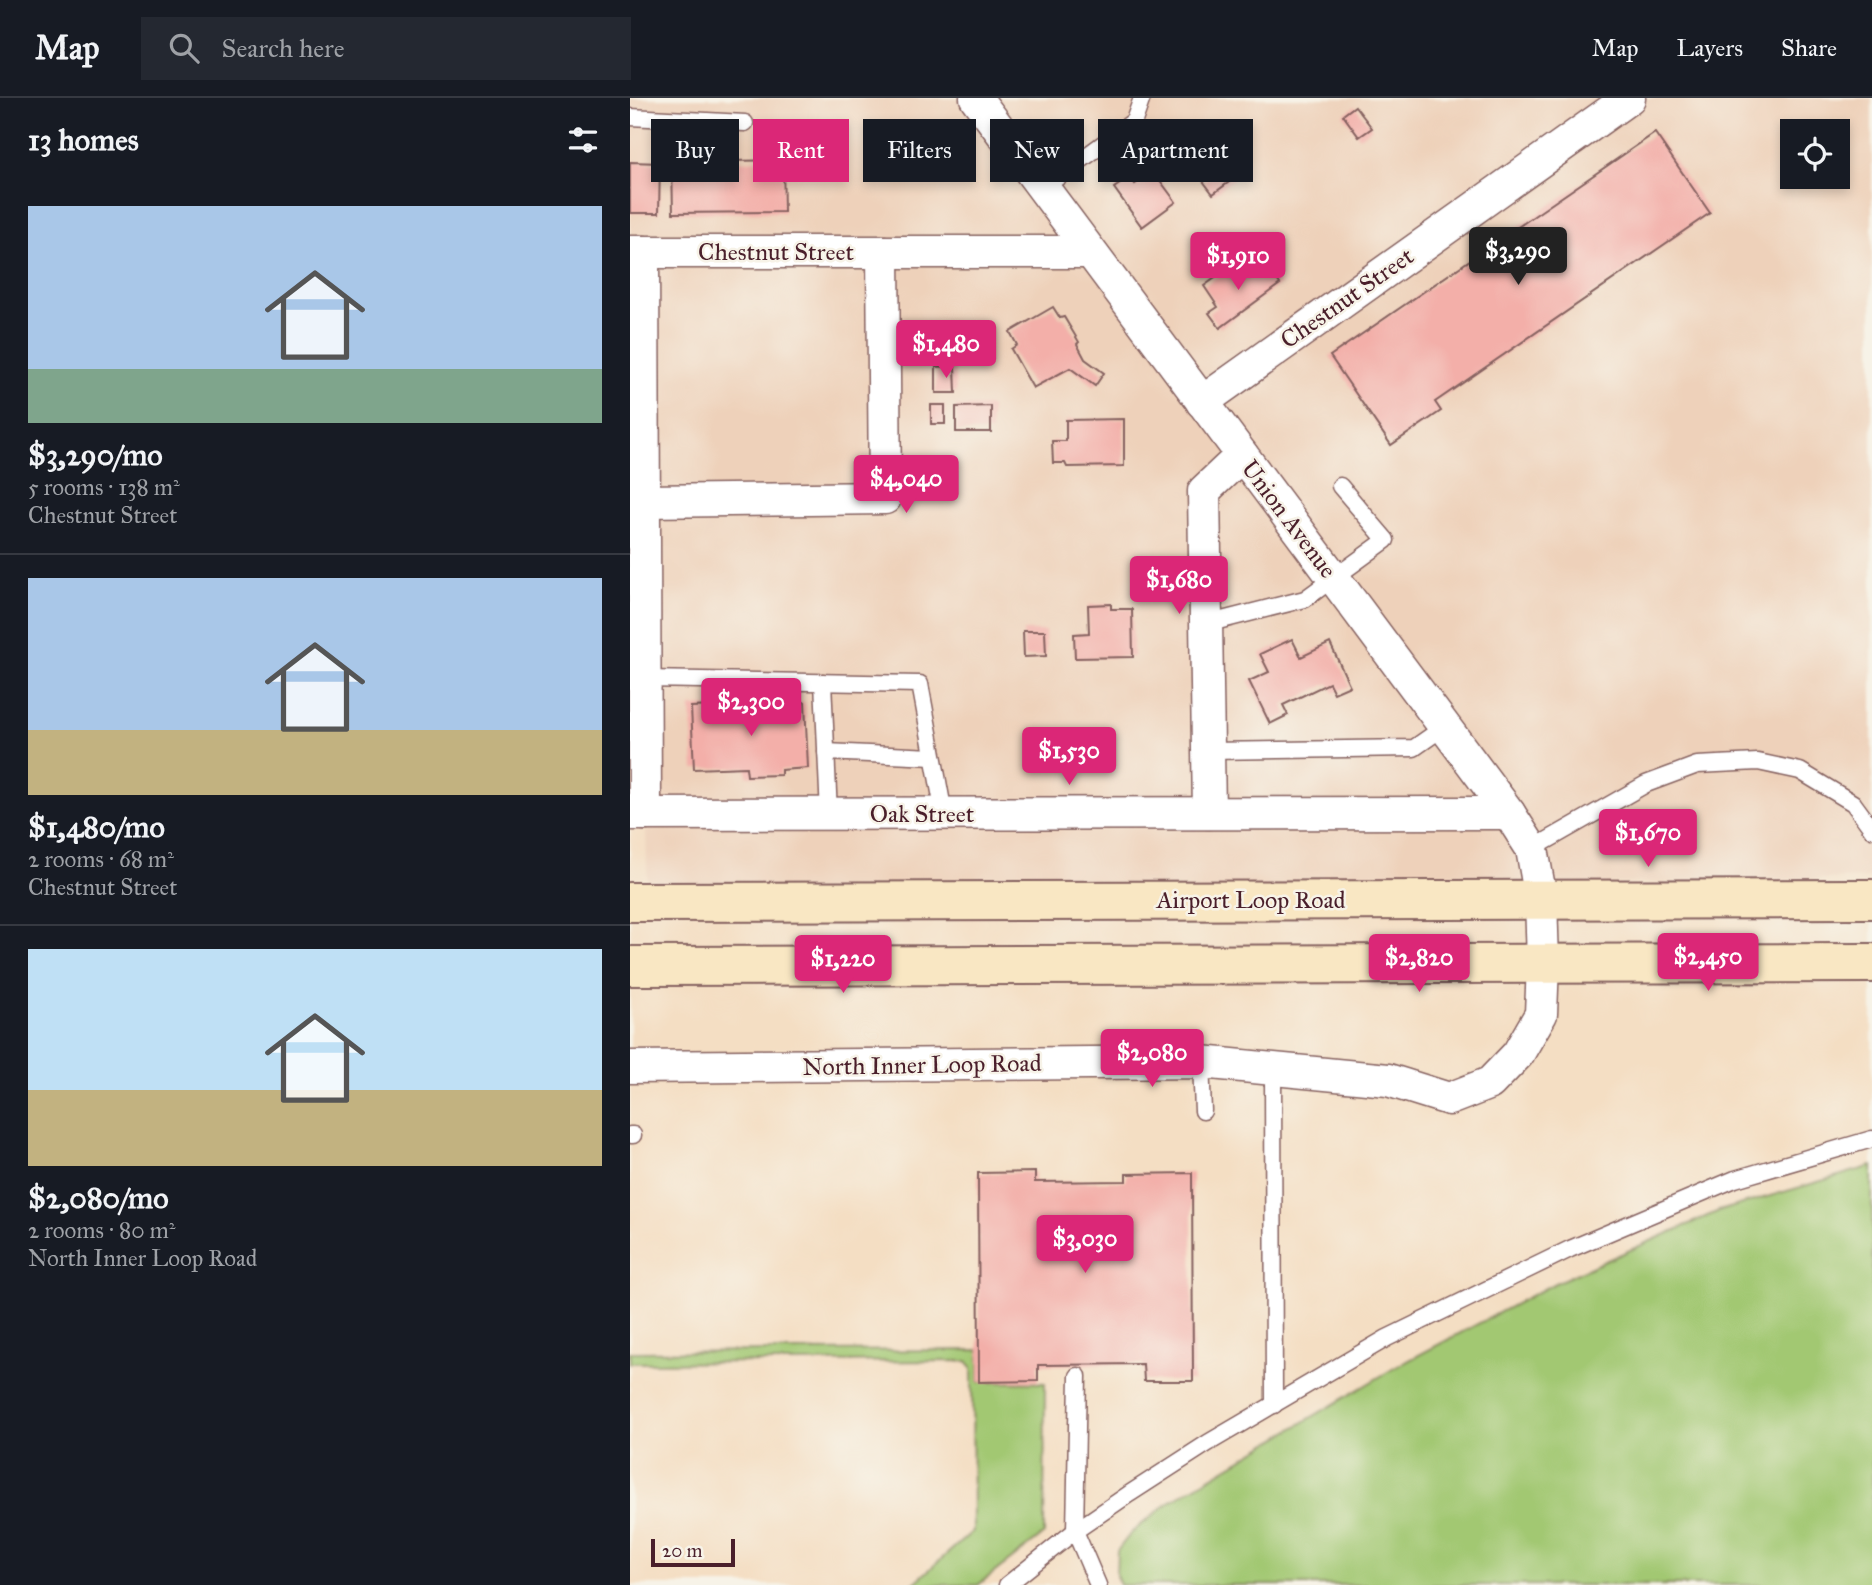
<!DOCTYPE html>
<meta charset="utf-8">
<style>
:root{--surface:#171b24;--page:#242831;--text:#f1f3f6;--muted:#9ea1a6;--line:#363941;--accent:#db2777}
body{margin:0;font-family:"IM FELL Great Primer",serif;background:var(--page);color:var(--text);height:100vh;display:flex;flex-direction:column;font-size:26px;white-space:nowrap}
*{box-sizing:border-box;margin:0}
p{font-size:23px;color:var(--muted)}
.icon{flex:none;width:38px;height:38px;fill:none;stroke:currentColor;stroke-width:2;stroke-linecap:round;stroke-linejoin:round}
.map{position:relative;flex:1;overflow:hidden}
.details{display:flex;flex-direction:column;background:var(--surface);width:630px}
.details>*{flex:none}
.top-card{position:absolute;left:21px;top:21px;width:665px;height:63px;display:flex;gap:14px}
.tools{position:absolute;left:1150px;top:21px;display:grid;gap:14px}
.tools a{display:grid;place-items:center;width:70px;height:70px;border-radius:0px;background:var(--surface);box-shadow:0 4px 10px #0003;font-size:35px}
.scale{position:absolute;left:21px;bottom:18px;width:84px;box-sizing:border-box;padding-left:7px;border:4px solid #4a1f2b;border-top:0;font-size:19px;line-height:24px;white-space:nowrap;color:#4a1f2b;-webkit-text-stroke:5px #f7f3e8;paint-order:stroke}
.price{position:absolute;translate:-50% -60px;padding:0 16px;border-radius:7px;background:var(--accent);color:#fff;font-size:23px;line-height:46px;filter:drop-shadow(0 2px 4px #0008)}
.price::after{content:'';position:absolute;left:50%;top:42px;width:21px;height:16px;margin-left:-10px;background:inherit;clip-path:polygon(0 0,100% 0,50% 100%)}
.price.current{background:#222;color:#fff}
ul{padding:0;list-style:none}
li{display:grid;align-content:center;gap:14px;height:371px;padding:0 28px}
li+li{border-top:2px solid var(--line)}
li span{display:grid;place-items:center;height:217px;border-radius:0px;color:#555}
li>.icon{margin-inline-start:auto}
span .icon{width:126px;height:126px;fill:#fffc;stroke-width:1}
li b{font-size:30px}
h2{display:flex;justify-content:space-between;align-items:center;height:84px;padding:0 28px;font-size:30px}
.chip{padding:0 24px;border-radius:0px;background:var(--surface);box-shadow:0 4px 10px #0003;font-size:24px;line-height:63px}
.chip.current{background:var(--accent);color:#fff}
header{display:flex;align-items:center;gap:42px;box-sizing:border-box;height:98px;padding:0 35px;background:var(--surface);border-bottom:2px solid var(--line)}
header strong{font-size:33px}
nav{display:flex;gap:38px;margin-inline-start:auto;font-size:24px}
.search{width:490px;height:63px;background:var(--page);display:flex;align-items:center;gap:18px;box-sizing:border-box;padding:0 24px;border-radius:0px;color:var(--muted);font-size:26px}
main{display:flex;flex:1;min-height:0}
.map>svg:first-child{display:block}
.built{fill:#eed1ba;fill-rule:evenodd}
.green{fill:#a2c872;stroke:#76744e;stroke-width:2}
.building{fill:#f3afa9}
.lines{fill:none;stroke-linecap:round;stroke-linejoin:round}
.lane-casing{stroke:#866260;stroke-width:19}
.street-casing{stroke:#866260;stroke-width:35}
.secondary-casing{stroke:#866260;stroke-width:42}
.lane{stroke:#fff;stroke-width:16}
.street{stroke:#fff;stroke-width:32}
.secondary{stroke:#f9e7c3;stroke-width:38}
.labels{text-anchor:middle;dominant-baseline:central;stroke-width:5;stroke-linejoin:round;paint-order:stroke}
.street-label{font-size:24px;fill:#4a1f2b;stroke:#f7f3e8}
</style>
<header>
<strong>Map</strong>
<div class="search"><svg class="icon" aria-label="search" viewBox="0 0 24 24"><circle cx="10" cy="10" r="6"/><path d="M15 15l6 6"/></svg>Search here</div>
<nav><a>Map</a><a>Layers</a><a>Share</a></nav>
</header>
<main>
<section class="details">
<h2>13 homes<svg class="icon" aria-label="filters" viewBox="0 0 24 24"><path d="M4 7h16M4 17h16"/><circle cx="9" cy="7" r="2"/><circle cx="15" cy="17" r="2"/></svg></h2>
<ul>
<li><span style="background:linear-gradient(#a9c7e8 75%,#7fa58c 0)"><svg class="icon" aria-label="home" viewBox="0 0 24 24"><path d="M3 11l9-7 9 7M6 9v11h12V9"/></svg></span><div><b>$3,290/mo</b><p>5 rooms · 138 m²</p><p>Chestnut Street</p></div></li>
<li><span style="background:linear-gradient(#a9c7e8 70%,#c2b280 0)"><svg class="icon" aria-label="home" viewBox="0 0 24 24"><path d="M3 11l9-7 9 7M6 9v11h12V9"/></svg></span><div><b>$1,480/mo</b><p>2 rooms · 68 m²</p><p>Chestnut Street</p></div></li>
<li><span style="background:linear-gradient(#bfe0f5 65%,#c2b280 0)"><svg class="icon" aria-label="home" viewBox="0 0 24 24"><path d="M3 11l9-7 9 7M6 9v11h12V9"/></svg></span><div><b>$2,080/mo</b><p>2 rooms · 80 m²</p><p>North Inner Loop Road</p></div></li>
</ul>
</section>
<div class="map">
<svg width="1242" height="1487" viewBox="0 0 1242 1487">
<rect width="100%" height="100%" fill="#f7f3e8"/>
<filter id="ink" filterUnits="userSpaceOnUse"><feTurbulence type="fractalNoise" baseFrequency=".0143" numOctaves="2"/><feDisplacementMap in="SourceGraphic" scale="14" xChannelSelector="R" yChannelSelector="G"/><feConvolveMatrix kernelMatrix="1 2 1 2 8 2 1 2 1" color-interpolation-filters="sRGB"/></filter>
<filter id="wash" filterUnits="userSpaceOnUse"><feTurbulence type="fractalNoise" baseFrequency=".00686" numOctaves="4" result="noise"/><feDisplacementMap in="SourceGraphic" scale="28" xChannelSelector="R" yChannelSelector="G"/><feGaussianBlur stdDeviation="1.57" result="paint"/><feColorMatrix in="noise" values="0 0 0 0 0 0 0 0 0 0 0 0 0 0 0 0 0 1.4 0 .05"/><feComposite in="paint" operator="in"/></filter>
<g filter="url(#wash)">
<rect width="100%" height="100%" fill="#f4dec3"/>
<path class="built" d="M0,0H1242V780L18,807L0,127ZM1162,33H1208V79H1162Z"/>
<g class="green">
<polygon points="1242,1068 1242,1487 490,1487 486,1478 487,1453 501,1435 541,1403 766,1269 925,1185 1089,1113"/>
<polygon points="349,1252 349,1284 415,1285 414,1436 348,1487 282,1487 343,1433 342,1269 337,1263 0,1265 0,1254"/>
</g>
<g id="blocks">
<g class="building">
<polygon points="725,8 742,30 729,39 713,17"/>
<polygon points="1025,35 1080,115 805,304 811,313 761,347 700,258"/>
<polygon points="153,62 154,114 43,115 42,64"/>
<polygon points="0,64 30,65 29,115 0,115"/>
<polygon points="597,65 607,78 583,96 573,83"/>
<polygon points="523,73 546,104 512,129 484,90 500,79 505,86"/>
<polygon points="609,163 620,180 637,168 650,186 590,230 579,215 588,209 574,188"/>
<polygon points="423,209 430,220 434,219 449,244 447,246 455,261 474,275 465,288 440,270 403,290 381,251 387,247 380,234"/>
<polygon points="325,268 326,295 306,295 306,269"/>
<rect x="301" y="307" width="14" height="19"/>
<polygon points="361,308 361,334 326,334 326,309"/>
<polygon points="494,321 494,368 437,369 435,365 423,365 422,343 436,343 436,322"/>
<polygon points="481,506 481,511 502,511 503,559 445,560 444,536 459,535 458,507"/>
<polygon points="393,533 415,533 416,558 394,559"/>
<polygon points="662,541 671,559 700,545 720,588 704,595 699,585 653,607 658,617 640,626 619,583 639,574 630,556"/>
<polygon points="175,604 178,670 151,672 151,677 117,678 116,669 64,671 61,609"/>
<polygon points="405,1074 405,1084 496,1083 496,1076 562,1075 563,1283 514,1283 513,1266 408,1267 408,1283 349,1284 348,1075"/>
</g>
</g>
</g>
<g filter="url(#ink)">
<use href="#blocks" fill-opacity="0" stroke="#866260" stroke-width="2"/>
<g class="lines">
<defs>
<g id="lane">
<polyline points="0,19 115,25"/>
<polyline points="413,90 504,23 512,0"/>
<polyline points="576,526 675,501 756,442 710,388"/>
<polyline points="14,581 290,586 314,716"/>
<polyline points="193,584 199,716"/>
<polyline points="577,653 784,650 814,629"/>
<polyline points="196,654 303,659"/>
<polyline points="902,751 1016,686 1067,667 1128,664 1170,673 1223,705 1242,731"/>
<polyline points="571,964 573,1013"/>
<polyline points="643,973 644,1307"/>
<polyline points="0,1037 3,1037"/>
<polyline points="448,1278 445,1433 468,1487"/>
<polyline points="377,1487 445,1433 499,1396 578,1345 757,1240 940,1151 1105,1081 1242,1041"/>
</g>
<g id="street">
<polyline points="0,154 460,154"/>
<polyline points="13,154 15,716"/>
<polyline points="572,304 999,0"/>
<polyline points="14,403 255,400 253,154"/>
<polyline points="579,715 574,393 612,357"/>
<polyline points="0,716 879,715"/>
<polyline points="0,969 571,964 758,982 819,1001 860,985 888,956 911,916 913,865 911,801 902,751 879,715 346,0"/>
</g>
<g id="secondary">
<polyline points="0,804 1242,801"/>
<polyline points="0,868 1242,865"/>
</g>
</defs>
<use href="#lane" class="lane-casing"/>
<use href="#street" class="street-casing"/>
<use href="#secondary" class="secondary-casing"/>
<use href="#lane" class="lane"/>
<use href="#street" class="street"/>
<use href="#secondary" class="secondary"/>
</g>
</g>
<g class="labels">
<g class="street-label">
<text x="146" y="154">Chestnut Street</text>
<text transform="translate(717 200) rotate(-35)">Chestnut Street</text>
<text transform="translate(659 421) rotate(53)">Union Avenue</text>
<text x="292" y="716">Oak Street</text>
<text x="621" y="802">Airport Loop Road</text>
<text transform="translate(292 967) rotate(-1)">North Inner Loop Road</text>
</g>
</g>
</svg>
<div class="tools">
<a><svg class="icon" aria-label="locate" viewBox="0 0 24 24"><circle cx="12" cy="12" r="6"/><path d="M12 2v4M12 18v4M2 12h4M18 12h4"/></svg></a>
</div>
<div class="scale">20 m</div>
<b class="price current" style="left:888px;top:189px">$3,290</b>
<b class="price" style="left:608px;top:194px">$1,910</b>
<b class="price" style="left:316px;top:282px">$1,480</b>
<b class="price" style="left:276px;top:417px">$4,040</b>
<b class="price" style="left:549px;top:518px">$1,680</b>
<b class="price" style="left:121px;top:640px">$2,300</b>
<b class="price" style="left:439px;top:689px">$1,530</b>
<b class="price" style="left:1018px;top:771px">$1,670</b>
<b class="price" style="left:1078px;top:895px">$2,450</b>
<b class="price" style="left:789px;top:896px">$2,820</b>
<b class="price" style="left:213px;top:897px">$1,220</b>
<b class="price" style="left:522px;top:991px">$2,080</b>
<b class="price" style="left:455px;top:1177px">$3,030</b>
<div class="top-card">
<a class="chip">Buy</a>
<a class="chip current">Rent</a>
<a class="chip">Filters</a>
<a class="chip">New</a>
<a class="chip">Apartment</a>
</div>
</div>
</main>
